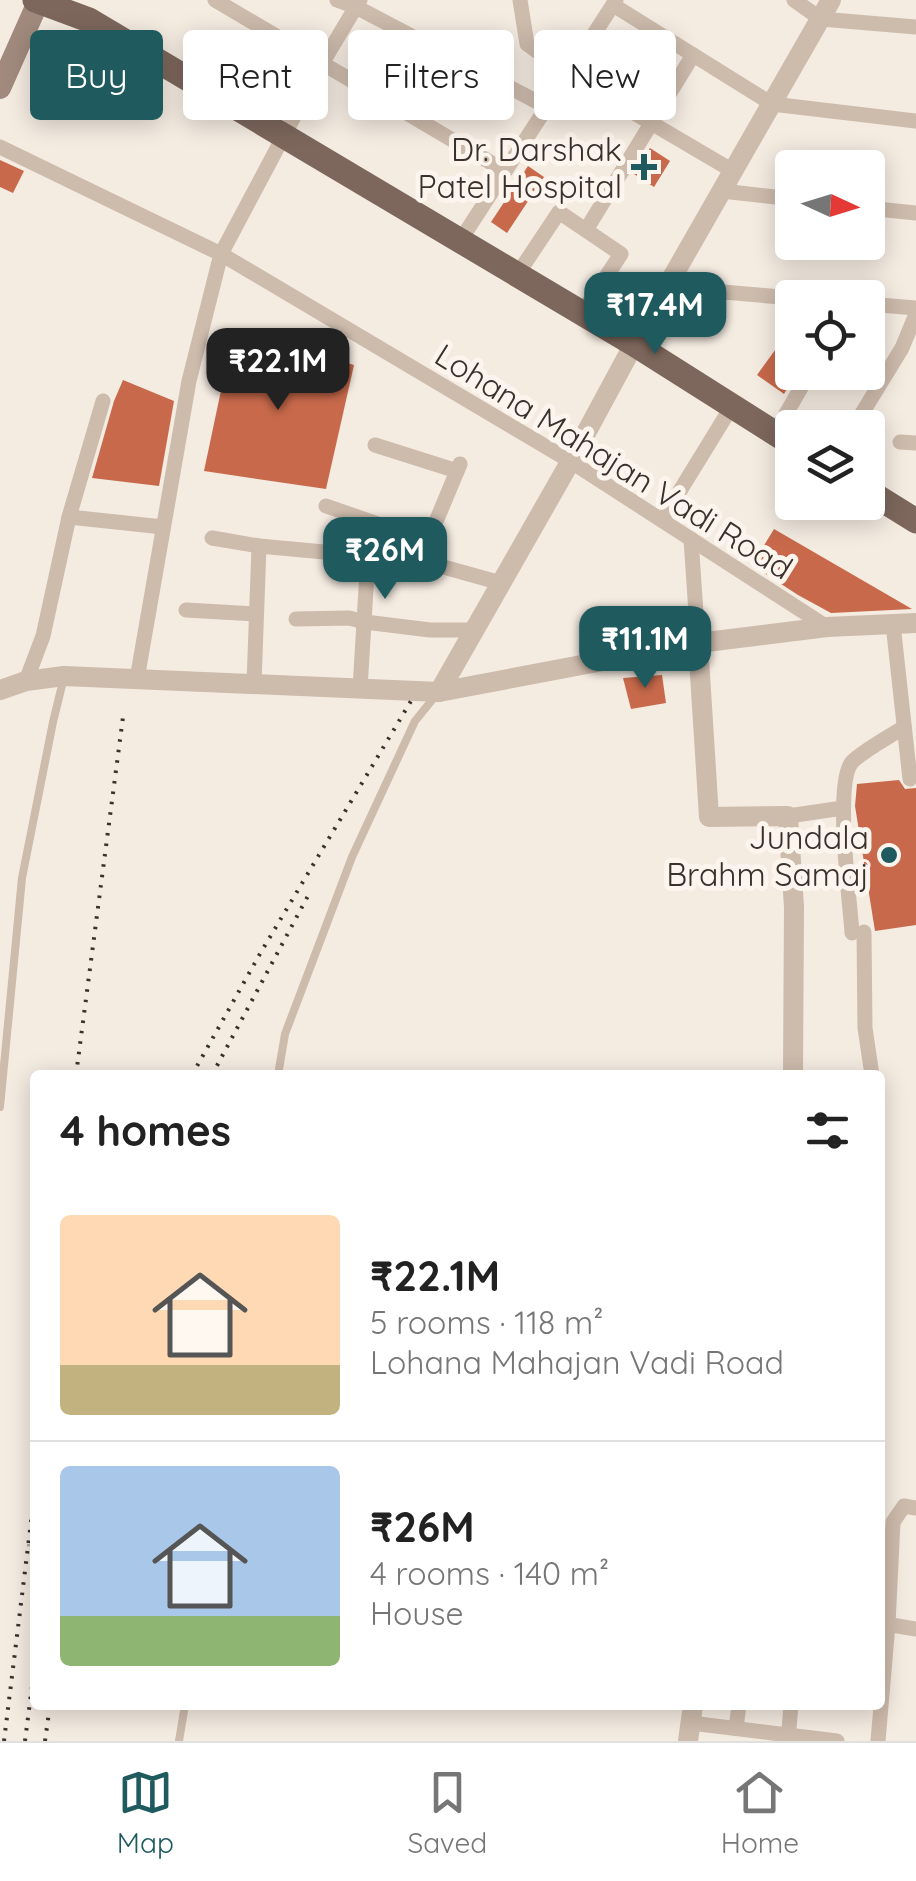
<!DOCTYPE html>
<meta charset="utf-8">
<style>
:root{--surface:#fff;--page:#f6f6f6;--text:#222;--muted:#767676;--line:#e0e0e0;--accent:#1f5a5e}
body{margin:0;font-family:Quicksand,sans-serif;background:var(--page);color:var(--text);height:100vh;display:flex;flex-direction:column;font-size:38px;white-space:nowrap}
*{box-sizing:border-box;margin:0}
p{font-size:32px;color:var(--muted)}
.icon{flex:none;width:55px;height:55px;fill:none;stroke:currentColor;stroke-width:2;stroke-linecap:round;stroke-linejoin:round}
.map{position:relative;flex:1;overflow:hidden}
.sheet{position:absolute;left:30px;top:1070px;width:855px;height:640px;display:flex;flex-direction:column;background:var(--surface);border-radius:10px;box-shadow:0 5px 25px #0003}
.sheet>*{flex:none}
.hud{position:absolute;left:30px;top:30px;width:858px;height:90px;display:flex;gap:20px}
.needle{width:65px;rotate:94deg}
.buttons{position:absolute;left:775px;top:150px;display:grid;gap:20px}
.buttons a{display:grid;place-items:center;width:110px;height:110px;border-radius:10px;background:var(--surface);box-shadow:0 5px 25px #0003;font-size:50px}
.price{position:absolute;translate:-50% -85px;padding:0 22px;border-radius:20px;background:var(--accent);color:#fff;font-size:32px;line-height:65px;filter:drop-shadow(0 2px 5px #0008)}
.price::after{content:'';position:absolute;left:50%;top:60px;width:30px;height:22px;margin-left:-15px;background:inherit;clip-path:polygon(0 0,100% 0,50% 100%)}
.price.current{background:#222;color:#fff}
ul{padding:0;list-style:none}
li{display:flex;align-items:center;gap:30px;height:250px;padding:0 30px}
li+li{border-top:2px solid var(--line)}
li span{display:grid;place-items:center;flex:none;width:280px;height:200px;border-radius:10px;color:#555}
li>.icon{margin-inline-start:auto}
span .icon{width:120px;height:120px;fill:#fffc;stroke-width:1}
li b{font-size:42px}
h2{display:flex;justify-content:space-between;align-items:center;height:120px;padding:0 30px;font-size:42px}
.tag{padding:0 35px;border-radius:10px;background:var(--surface);box-shadow:0 5px 25px #0003;font-size:35px;line-height:90px}
.tag.current{background:var(--accent);color:#fff}
.dock{display:flex;justify-content:space-around;align-items:center;height:140px;border-top:2px solid var(--line);background:var(--surface);font-size:28px;color:var(--muted)}
.dock a{display:grid;justify-items:center;gap:5px}
.dock .current{color:var(--accent)}
.map>svg:first-child{display:block}
.building{fill:#c8694b}
.lines{fill:none;stroke-linecap:round;stroke-linejoin:round}
.service{stroke:#cdbbac;stroke-width:8}
.minor{stroke:#cdbbac;stroke-width:15}
.tertiary{stroke:#cdbbac;stroke-width:20}
.secondary{stroke:#a18a7d;stroke-width:22}
.primary{stroke:#7d675c;stroke-width:25}
.rail{stroke:#3b302b;stroke-width:4;stroke-dasharray:2.5 8;stroke-linecap:butt}
.path-bridge{stroke:#b9a596;stroke-width:2.5;stroke-dasharray:5 5;stroke-linecap:butt}
.poi-dot{fill:#1f5a5e;stroke:#fbf5ee;stroke-width:4}
.labels{text-anchor:middle;dominant-baseline:central;stroke-width:10;stroke-linejoin:round;paint-order:stroke}
.poi-label{font-size:32px;fill:#3b302b;stroke:#fbf5ee;text-anchor:end}
.street-label{font-size:32px;fill:#3b302b;stroke:#fbf5ee}
</style>
<div class="map">
<svg width="916" height="1741" viewBox="0 0 916 1741">
<rect width="100%" height="100%" fill="#f4ebe1"/>
<g class="building">
<polygon points="650,148 670,161 654,187 634,174"/>
<polygon points="0,160 24,171 13,193 0,187"/>
<polygon points="528,166 544,177 507,233 491,222"/>
<polygon points="234,329 354,365 326,489 204,471"/>
<polygon points="778,346 792,357 792,372 797,372 784,394 757,375"/>
<polygon points="123,380 174,401 159,486 92,478 114,401"/>
<polygon points="774,529 912,609 831,613 798,595 752,565"/>
<polygon points="662,675 666,703 631,709 623,678"/>
<polygon points="899,780 905,789 916,788 916,925 875,931 855,806 857,784"/>
</g>
<g class="lines">
<g class="service">
<polyline points="278,1075 285,1034 352,857 415,721 437,694"/>
<polyline points="0,1107 22,878 53,722 64,677"/>
<polyline points="179,1741 185,1705"/>
</g>
<g class="minor">
<polyline points="215,0 505,171"/>
<polyline points="337,0 356,7 547,107"/>
<polyline points="520,0 527,44 568,74 733,171"/>
<polyline points="794,0 821,19 916,27"/>
<polyline points="613,5 772,104 916,121"/>
<polyline points="0,147 221,254 570,461 827,627"/>
<polyline points="722,191 792,199"/>
<polyline points="868,208 916,213"/>
<polyline points="586,230 693,55"/>
<polyline points="460,241 616,0"/>
<polyline points="517,275 559,212 621,254 582,313"/>
<polyline points="666,287 792,298"/>
<polyline points="868,304 916,308"/>
<polyline points="853,428 902,348 916,314"/>
<polyline points="775,433 810,372"/>
<polyline points="900,442 916,443"/>
<polyline points="375,445 457,471"/>
<polyline points="326,506 427,541"/>
<polyline points="69,517 163,527"/>
<polyline points="662,520 732,406"/>
<polyline points="212,538 259,546 422,561 501,583"/>
<polyline points="691,539 698,643"/>
<polyline points="425,548 460,464"/>
<polyline points="186,610 256,614"/>
<polyline points="296,619 349,618 365,622 430,630 474,630"/>
<polyline points="893,624 910,779"/>
<polyline points="137,679 189,381 221,254 323,62 360,0"/>
<polyline points="26,681 43,636 69,517 103,401"/>
<polyline points="254,684 259,546"/>
<polyline points="360,689 368,555"/>
<polyline points="788,816 843,808"/>
<polyline points="864,932 865,1028 872,1075"/>
<path d="M852,933C850,901 834,783 852,762C864,750 889,737 904,727"/>
<polyline points="880,1623 916,1629"/>
<polyline points="691,1723 837,1741"/>
<polyline points="736,1728 739,1705"/>
<polyline points="788,1741 791,1705"/>
<polyline points="878,1741 888,1624 893,1522 904,1506 916,1508"/>
</g>
<g class="tertiary">
<polyline points="698,643 709,817 788,816 794,907 793,1075"/>
<polyline points="0,690 26,681 64,676 439,692 698,643 827,627 916,623"/>
<polyline points="439,692 573,457 634,344 831,0"/>
<polyline points="688,1741 693,1705"/>
</g>
<polyline class="secondary" points="0,88 39,0"/>
<g class="primary">
<polyline points="35,0 89,20 634,344 792,444"/>
<polyline points="868,491 916,521"/>
</g>
<g class="rail">
<polyline points="76,1075 123,717"/>
<polyline points="192,1075 261,952 414,696"/>
<polyline points="212,1075 309,894"/>
<polyline points="4,1741 35,1490"/>
<polyline points="25,1741 35,1663"/>
<polyline points="45,1741 50,1705"/>
</g>
<polyline class="path-bridge" points="27,1545 35,1546"/>
</g>
<g class="poi-dot">
<path d="M639 152h10v10h10v10h-10v10h-10v-10h-10v-10h10z"/>
<circle cx="889" cy="855" r="10"/>
</g>
<g class="labels">
<g class="poi-label">
<text x="622" y="149">Dr. Darshak<tspan x="622" dy="37">Patel Hospital</tspan></text>
<text x="869" y="837">Jundala<tspan x="869" dy="37">Brahm Samaj</tspan></text>
</g>
<g class="street-label">
<text transform="translate(614 461) rotate(32)">Lohana Mahajan Vadi Road</text>
</g>
</g>
</svg>
<div class="buttons">
<a><svg class="needle" viewBox="-14 -14 28 28"><path d="M0-13l5 13h-10z" fill="#e53935"/><path d="M0 13l5-13h-10z" fill="#767676"/></svg></a>
<a><svg class="icon" aria-label="locate" viewBox="0 0 24 24"><circle cx="12" cy="12" r="6"/><path d="M12 2v4M12 18v4M2 12h4M18 12h4"/></svg></a>
<a><svg class="icon" aria-label="layers" viewBox="0 0 24 24"><path d="M12 4l9 5-9 5-9-5zM3 14l9 5 9-5"/></svg></a>
</div>
<b class="price" style="left:655px;top:357px">₹17.4M</b>
<b class="price current" style="left:278px;top:413px">₹22.1M</b>
<b class="price" style="left:385px;top:602px">₹26M</b>
<b class="price" style="left:645px;top:691px">₹11.1M</b>
<div class="hud">
<a class="tag current">Buy</a>
<a class="tag">Rent</a>
<a class="tag">Filters</a>
<a class="tag">New</a>
</div>
<section class="sheet">
<h2>4 homes<svg class="icon" aria-label="filters" viewBox="0 0 24 24"><path d="M4 7h16M4 17h16"/><circle cx="9" cy="7" r="2"/><circle cx="15" cy="17" r="2"/></svg></h2>
<ul>
<li><span style="background:linear-gradient(#ffd9b3 75%,#c2b280 0)"><svg class="icon" aria-label="home" viewBox="0 0 24 24"><path d="M3 11l9-7 9 7M6 9v11h12V9"/></svg></span><div><b>₹22.1M</b><p>5 rooms · 118 m²</p><p>Lohana Mahajan Vadi Road</p></div></li>
<li><span style="background:linear-gradient(#a9c7e8 75%,#8fb573 0)"><svg class="icon" aria-label="home" viewBox="0 0 24 24"><path d="M3 11l9-7 9 7M6 9v11h12V9"/></svg></span><div><b>₹26M</b><p>4 rooms · 140 m²</p><p>House</p></div></li>
</ul>
</section>
</div>
<nav class="dock">
<a class="current"><svg class="icon" aria-label="map" viewBox="0 0 24 24"><path d="M3 6l6-2 6 2 6-2v14l-6 2-6-2-6 2zM9 4v14M15 6v14"/></svg>Map</a>
<a><svg class="icon" aria-label="saved" viewBox="0 0 24 24"><path d="M7 4h10v16l-5-4-5 4z"/></svg>Saved</a>
<a><svg class="icon" aria-label="home" viewBox="0 0 24 24"><path d="M3 11l9-7 9 7M6 9v11h12V9"/></svg>Home</a>
</nav>
